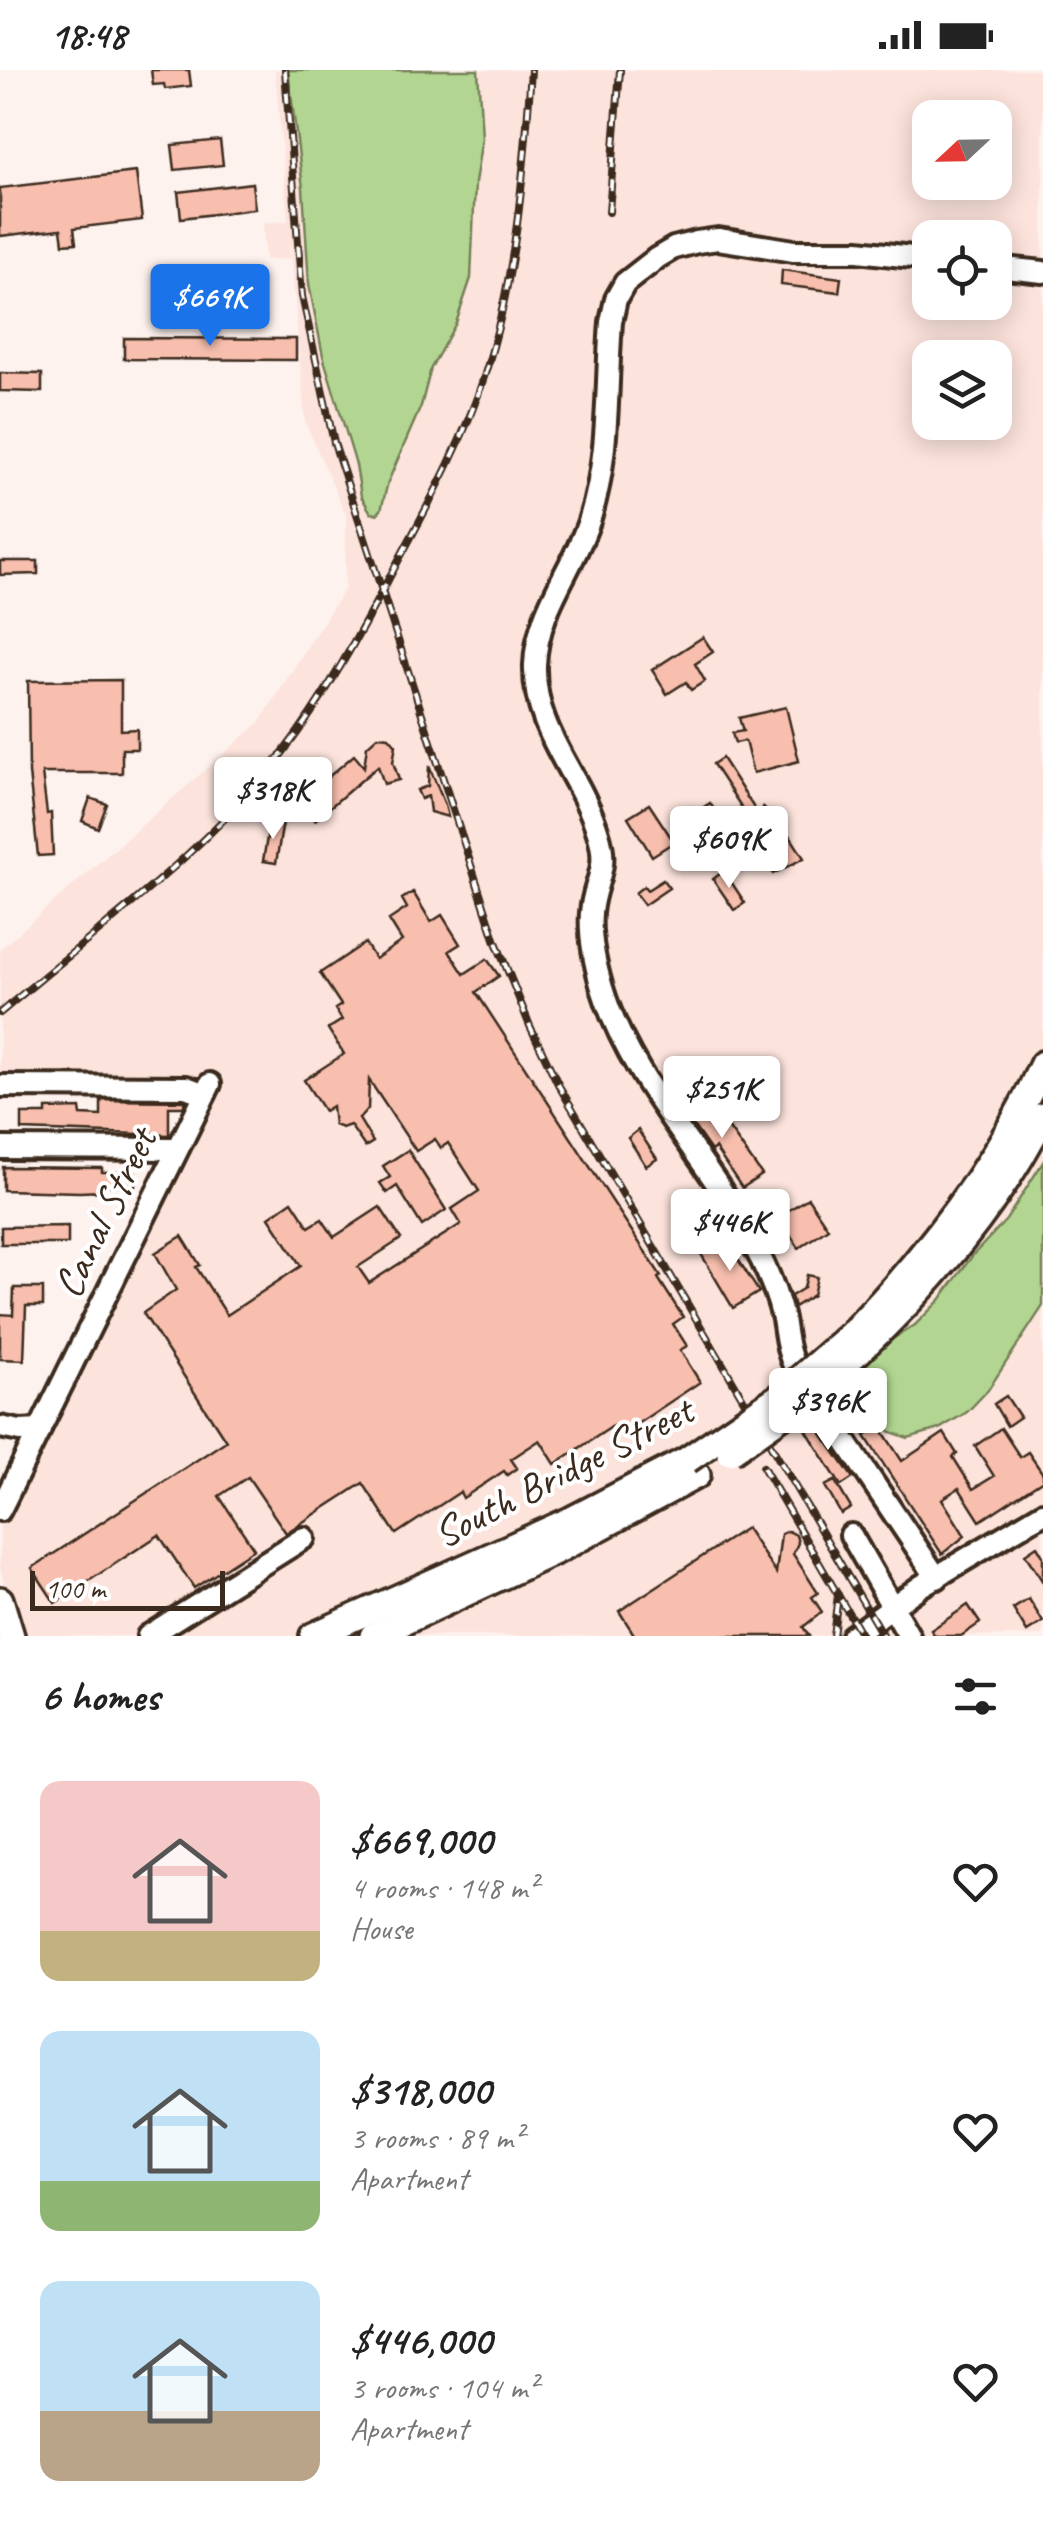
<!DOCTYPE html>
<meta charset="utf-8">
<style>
:root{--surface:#fff;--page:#f2f2f2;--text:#222;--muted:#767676;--accent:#1a73e8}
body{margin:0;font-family:Caveat,sans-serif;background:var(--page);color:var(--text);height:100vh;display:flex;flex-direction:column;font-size:38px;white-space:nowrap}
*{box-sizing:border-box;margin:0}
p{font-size:32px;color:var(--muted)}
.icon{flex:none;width:55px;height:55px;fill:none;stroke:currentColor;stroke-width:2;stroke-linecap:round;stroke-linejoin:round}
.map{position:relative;height:1566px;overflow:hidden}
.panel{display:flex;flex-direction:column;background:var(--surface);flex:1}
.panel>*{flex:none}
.needle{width:65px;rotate:248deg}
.tools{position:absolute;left:912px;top:30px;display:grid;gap:20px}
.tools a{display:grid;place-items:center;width:100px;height:100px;border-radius:20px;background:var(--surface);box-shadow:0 5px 25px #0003;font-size:50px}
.scale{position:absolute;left:30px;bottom:25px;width:195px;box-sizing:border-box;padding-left:10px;border:5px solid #3b2a1e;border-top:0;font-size:28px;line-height:35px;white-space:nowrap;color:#3b2a1e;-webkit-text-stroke:8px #fff;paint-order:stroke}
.price{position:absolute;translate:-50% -85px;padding:0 22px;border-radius:10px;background:#fff;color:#222;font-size:32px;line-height:65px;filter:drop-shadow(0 2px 5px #0008)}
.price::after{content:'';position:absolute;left:50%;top:60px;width:30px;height:22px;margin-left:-15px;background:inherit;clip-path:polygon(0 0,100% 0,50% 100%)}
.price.active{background:var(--accent);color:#fff}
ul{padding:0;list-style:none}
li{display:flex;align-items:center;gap:30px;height:250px;padding:0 40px}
li span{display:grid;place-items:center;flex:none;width:280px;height:200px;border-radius:20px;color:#555}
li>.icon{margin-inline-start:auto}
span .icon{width:120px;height:120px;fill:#fffc;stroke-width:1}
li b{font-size:42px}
h2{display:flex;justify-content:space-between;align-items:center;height:120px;padding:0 40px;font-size:42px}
.status{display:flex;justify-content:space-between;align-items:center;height:70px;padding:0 50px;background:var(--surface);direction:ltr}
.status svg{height:28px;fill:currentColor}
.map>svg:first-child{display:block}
.built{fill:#fce3dc;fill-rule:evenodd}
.green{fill:#b2d691;stroke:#768058;stroke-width:2.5}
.building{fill:#f8bfae;stroke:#3b2a1e;stroke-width:2.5}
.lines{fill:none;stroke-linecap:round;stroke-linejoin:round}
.minor-casing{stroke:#3b2a1e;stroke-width:28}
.major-casing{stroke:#3b2a1e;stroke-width:32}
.minor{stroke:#fff;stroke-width:20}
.major{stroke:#fff;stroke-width:25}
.rail-casing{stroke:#3b2a1e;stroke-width:8}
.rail{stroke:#fff;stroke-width:4;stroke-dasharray:11;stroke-linecap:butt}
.major-bridge-casing{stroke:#3b2a1e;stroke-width:32;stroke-linecap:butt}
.major-bridge{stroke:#fff;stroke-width:25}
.labels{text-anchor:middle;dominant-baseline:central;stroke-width:8;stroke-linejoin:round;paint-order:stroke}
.street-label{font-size:42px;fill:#3b2a1e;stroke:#fff}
</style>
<div class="status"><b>18:48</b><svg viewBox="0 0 49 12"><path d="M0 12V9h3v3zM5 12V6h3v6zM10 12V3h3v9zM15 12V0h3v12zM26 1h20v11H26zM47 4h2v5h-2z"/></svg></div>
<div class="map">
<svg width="1043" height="1566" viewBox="0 0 1043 1566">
<rect width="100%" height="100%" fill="#fef2ef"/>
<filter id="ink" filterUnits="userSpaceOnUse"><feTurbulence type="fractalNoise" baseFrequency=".01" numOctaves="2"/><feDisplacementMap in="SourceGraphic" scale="20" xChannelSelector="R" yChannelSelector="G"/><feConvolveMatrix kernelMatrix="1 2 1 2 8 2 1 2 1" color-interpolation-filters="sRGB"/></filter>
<g filter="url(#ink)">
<path class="built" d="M275,0H1043V1566H18L0,1497V1450L224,1005L0,1010V879L259,653L345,518L346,445L305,352L290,172L289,189L265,190L263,153L288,151ZM930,48H995V112H930ZM930,168H995V232H930ZM930,288H995V352H930Z"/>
<g class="green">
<polygon points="288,0 478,0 482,68 475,113 471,208 456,253 431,298 421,336 388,412 381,440 377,444 371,443 361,426 356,395 323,286 309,214 303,118"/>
<polygon points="1043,1092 1043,1236 988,1320 967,1342 939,1359 908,1368 891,1362 866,1344 842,1321 845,1312 889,1271 915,1255 940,1230 973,1185 1006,1150"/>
</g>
<g class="building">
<polygon points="151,0 189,0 191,16 165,19 164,14 153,15"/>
<polygon points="220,70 223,95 175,100 172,75"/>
<polygon points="136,102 142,150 74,158 76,173 63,174 61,159 0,166 0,118"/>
<polygon points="252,113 255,139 181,148 178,122"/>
<polygon points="782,200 841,208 839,222 781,215"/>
<polygon points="124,268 296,269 296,290 124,289"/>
<polygon points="0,303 42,304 42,322 0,321"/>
<polygon points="0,491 38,491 38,504 0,505"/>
<polygon points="703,567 713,582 695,594 705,611 691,620 686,612 667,624 652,600"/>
<polygon points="121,610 121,660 137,659 137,679 122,679 122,703 42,703 47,744 51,743 53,785 38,786 29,703 28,611"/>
<polygon points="786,637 799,691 753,703 745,671 735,673 732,663 743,661 739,648"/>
<polygon points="378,666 389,667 396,675 393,692 399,710 384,714 378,696 315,750 299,732 354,685 364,697 367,676"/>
<polygon points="722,688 766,757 763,736 784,769 790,766 804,788 773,804 762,788 771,782 713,694"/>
<polygon points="429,696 445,735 448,747 430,742 428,726 421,729 417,720 428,716"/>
<polygon points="90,728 107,734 98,758 82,751"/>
<polygon points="710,733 723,754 706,765 693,744"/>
<polygon points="649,734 674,772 652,786 628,747"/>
<polygon points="270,750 283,752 276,793 263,791"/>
<polygon points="724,801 745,833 734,840 713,809"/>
<polygon points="663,810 669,818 644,835 635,823 644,816 647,820"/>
<polygon points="413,822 431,852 442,845 460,874 449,881 464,904 487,889 499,906 476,922 661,1206 658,1208 683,1247 673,1254 687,1276 680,1280 700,1312 619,1366 613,1356 555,1394 540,1370 511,1389 517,1398 507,1405 504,1401 463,1428 460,1422 396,1464 363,1413 286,1463 248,1407 219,1426 254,1479 194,1518 159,1465 55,1533 32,1498 226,1371 143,1243 176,1220 155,1183 182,1166 200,1195 196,1197 227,1245 301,1196 269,1147 292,1131 309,1157 322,1149 334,1167 380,1137 401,1169 358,1197 369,1213 461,1154 452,1139 479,1121 448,1073 441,1078 435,1069 416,1081 369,1010 368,1039 359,1049 373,1072 365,1077 350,1055 342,1058 334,1055 332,1036 324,1041 304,1010 344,984 328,959 342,950 335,939 341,935 320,903 365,873 375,889 402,871 389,850 407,838 402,829"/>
<polygon points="706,1026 762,1105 742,1118 715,1078 711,1081 683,1041"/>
<polygon points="101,1030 184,1031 186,1032 183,1037 169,1037 169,1065 22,1060 22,1044 46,1044 46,1039 80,1038 81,1045 101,1046"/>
<polygon points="638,1060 657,1089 646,1096 628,1068"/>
<polygon points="408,1080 446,1140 422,1156 397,1116 387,1123 380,1113 390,1107 383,1096"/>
<polygon points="3,1097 102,1098 102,1102 135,1102 135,1116 102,1115 102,1121 80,1122 3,1120"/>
<polygon points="808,1128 828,1158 799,1178 778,1147"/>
<polygon points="68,1156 68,1174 1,1174 1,1157"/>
<polygon points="725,1169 759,1222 733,1238 701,1184"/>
<polygon points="807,1205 817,1207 813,1225 794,1237 791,1226 804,1218"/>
<polygon points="14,1218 43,1218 43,1236 26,1236 24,1290 0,1289 0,1244 13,1245"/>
<polygon points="1006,1326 1020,1347 1007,1356 994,1334"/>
<polygon points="811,1348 853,1408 841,1416 802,1353"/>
<polygon points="880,1357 902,1391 944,1363 957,1384 953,1387 973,1419 994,1406 975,1376 1001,1358 1020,1387 1028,1382 1043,1404 1043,1410 980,1451 959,1418 942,1429 965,1466 942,1484 865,1366"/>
<polygon points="835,1411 851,1438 841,1444 825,1416"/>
<polygon points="746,1458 776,1503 781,1464 788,1461 796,1465 798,1473 793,1484 818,1523 812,1527 822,1542 803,1557 809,1566 635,1566 619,1541"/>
<polygon points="1037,1476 1043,1486 1043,1512 1025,1484"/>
<polygon points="1029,1529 1043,1552 1027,1562 1013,1539"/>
<polygon points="968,1535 980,1553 961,1566 935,1566 931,1560"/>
</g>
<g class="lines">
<defs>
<g id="minor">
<path d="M930,189L858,181H794L718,169L697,172L674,178L657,188L625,213L616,229L611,252C606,316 610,386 590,448C574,499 537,538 535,595C533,662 580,702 598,763C610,800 594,809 591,843C589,868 595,894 602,918C631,1014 707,1085 752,1172C765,1195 777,1223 783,1249C786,1265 786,1278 793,1293L937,1508"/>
<polyline points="995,197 1043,202"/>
<polyline points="0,1016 186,1017 205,1024"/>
<polyline points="0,1078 177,1079"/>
<polyline points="0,1357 20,1361 40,1360"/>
<polyline points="0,1440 210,1014"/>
<polyline points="851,1465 909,1566"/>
<polyline points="148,1566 304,1468"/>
<polyline points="852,1566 921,1516 1043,1443"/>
</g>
<g id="major">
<path d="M850,1265C927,1186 997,1095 1043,994"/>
<path d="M859,1281C930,1215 1000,1133 1043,1046"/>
<polyline points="0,1530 11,1566"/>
<polyline points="313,1566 571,1450 687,1390"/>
<polyline points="373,1566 558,1480 697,1405"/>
</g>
</defs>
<use href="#minor" class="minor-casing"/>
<use href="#major" class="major-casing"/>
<use href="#minor" class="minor"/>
<use href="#major" class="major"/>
<defs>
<g id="rail">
<polyline points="285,0 302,226 334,373 496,872 530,956 559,1016 883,1566"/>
<polyline points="609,142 620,0"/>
<path d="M0,943C97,860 206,782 284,681C324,629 356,570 387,512C422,446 461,379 484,307C516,208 524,103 531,0"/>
<polyline points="763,1397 862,1566"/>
<polyline points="833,1566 838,1525"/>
</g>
</defs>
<use href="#rail" class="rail-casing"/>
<use href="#rail" class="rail"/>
<defs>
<g id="major-bridge">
<polyline points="730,1382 791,1339 859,1281"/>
<polyline points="687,1390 780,1326 850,1265"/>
</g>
</defs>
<use href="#major-bridge" class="major-bridge-casing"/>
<use href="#major-bridge" class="major-bridge"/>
</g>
</g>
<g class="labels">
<g class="street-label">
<text transform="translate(105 1143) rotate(-64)">Canal Street</text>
<text transform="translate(563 1402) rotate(-27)">South Bridge Street</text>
</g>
</g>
</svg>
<div class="tools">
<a><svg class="needle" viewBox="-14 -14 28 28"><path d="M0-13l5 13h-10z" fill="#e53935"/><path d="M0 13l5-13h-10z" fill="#767676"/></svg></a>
<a><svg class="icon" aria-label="locate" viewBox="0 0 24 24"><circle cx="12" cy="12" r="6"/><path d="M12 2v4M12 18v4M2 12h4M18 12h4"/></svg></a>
<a><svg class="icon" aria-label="layers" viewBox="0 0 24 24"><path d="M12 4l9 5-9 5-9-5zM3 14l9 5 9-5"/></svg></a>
</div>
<div class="scale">100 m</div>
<b class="price active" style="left:210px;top:279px">$669K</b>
<b class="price" style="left:273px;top:772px">$318K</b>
<b class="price" style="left:729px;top:821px">$609K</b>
<b class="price" style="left:722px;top:1071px">$251K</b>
<b class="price" style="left:730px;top:1204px">$446K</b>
<b class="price" style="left:828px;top:1383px">$396K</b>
</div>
<section class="panel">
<h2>6 homes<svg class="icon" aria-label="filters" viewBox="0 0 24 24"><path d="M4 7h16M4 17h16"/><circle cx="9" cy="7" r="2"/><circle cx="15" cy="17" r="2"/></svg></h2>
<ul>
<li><span style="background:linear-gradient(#f6c9c9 75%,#c2b280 0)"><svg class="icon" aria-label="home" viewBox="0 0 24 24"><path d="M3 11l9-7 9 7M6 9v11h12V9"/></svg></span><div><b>$669,000</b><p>4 rooms · 148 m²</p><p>House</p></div><svg class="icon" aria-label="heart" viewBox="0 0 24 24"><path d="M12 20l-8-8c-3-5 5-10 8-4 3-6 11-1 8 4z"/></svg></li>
<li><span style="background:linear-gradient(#bfe0f5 75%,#8fb573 0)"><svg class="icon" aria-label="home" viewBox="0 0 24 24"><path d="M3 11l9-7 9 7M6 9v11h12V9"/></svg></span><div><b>$318,000</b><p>3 rooms · 89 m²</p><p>Apartment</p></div><svg class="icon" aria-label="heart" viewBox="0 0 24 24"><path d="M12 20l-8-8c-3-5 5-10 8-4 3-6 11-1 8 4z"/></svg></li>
<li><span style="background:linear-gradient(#bfe0f5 65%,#b9a48a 0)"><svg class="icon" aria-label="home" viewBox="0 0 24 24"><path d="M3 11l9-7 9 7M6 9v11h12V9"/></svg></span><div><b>$446,000</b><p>3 rooms · 104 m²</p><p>Apartment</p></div><svg class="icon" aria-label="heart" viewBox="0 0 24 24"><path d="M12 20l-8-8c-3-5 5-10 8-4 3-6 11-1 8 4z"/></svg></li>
</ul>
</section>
